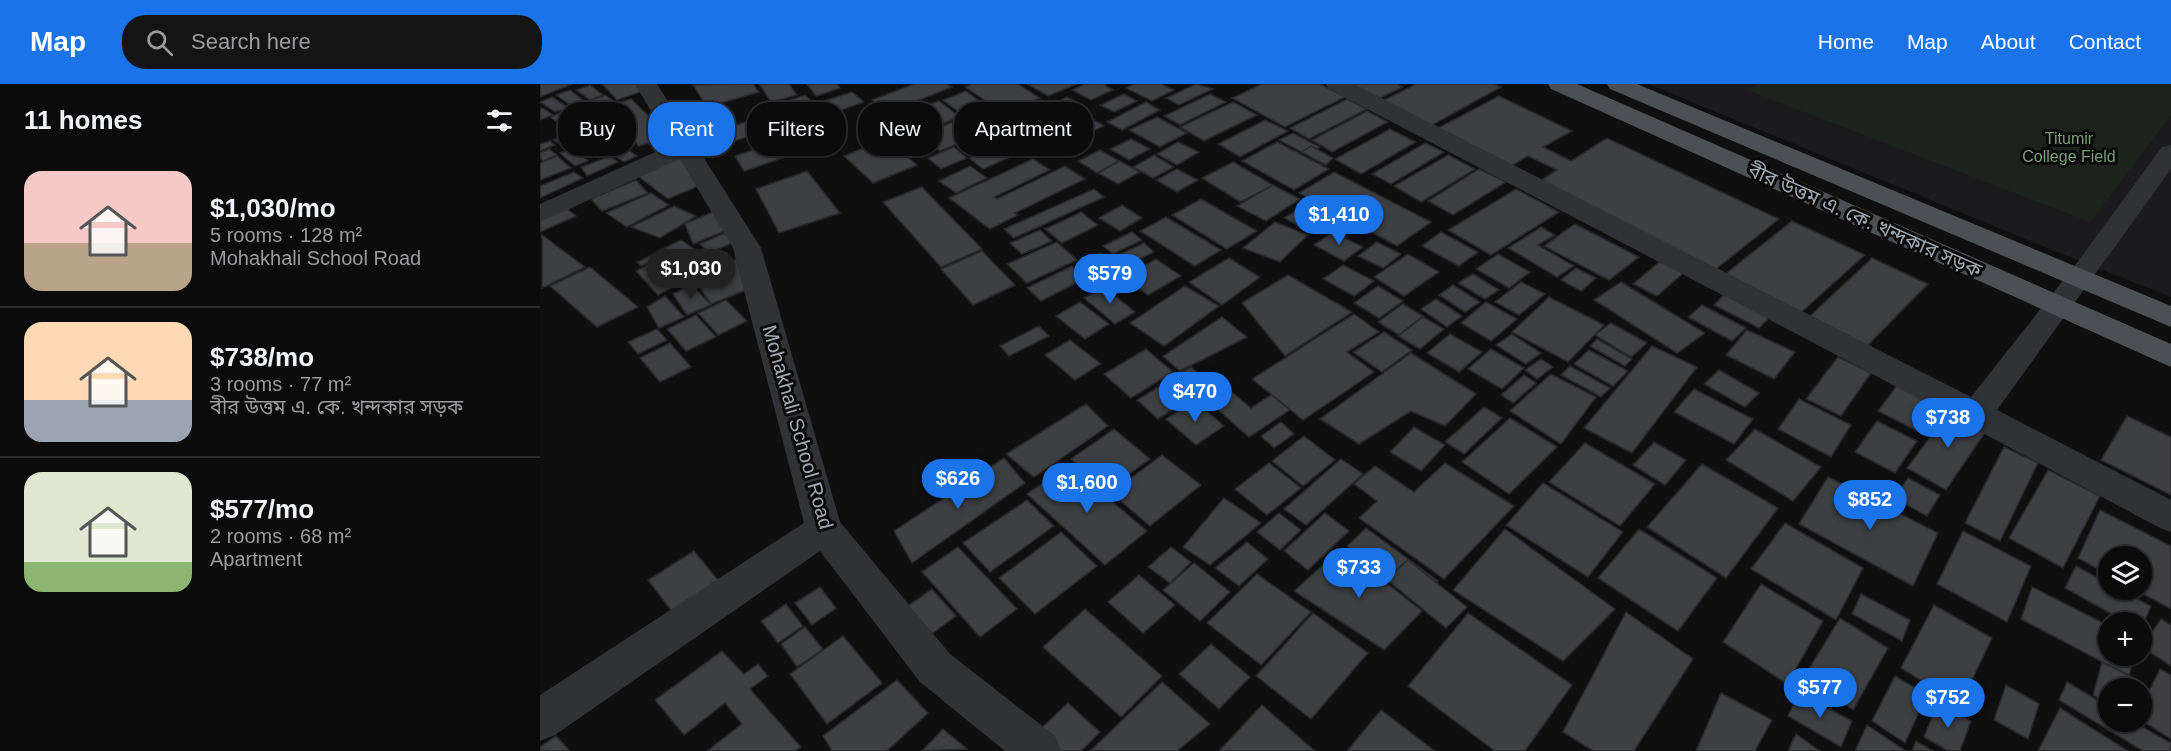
<!DOCTYPE html>
<meta charset="utf-8">
<style>
:root{--surface:#0b0b0c;--page:#141415;--text:#f1f3f6;--muted:#9a9b9d;--line:#2b2b2d;--accent:#1a73e8}
body{margin:0;font-family:Arial,"Noto Sans Bengali",sans-serif;background:var(--page);color:var(--text);height:100vh;display:flex;flex-direction:column;font-size:22px;white-space:nowrap}
*{box-sizing:border-box;margin:0}
p{font-size:20px;color:var(--muted)}
.icon{flex:none;width:33px;height:33px;fill:none;stroke:currentColor;stroke-width:2;stroke-linecap:round;stroke-linejoin:round}
.map{position:relative;flex:1;overflow:hidden}
.side{display:flex;flex-direction:column;background:var(--surface);width:540px}
.side>*{flex:none}
.hud{position:absolute;left:18px;top:18px;width:570px;height:54px;display:flex;gap:12px}
.tools{position:absolute;left:1558px;top:462px;display:grid;gap:12px}
.tools a{display:grid;place-items:center;width:54px;height:54px;border-radius:50%;background:var(--surface);box-shadow:0 2px 4px #0004,0 0 0 2px var(--line);font-size:30px}
.price{position:absolute;translate:-50% -51px;padding:0 14px;border-radius:21px;background:var(--accent);color:#fff;font-size:20px;line-height:39px;filter:drop-shadow(0 2px 3px #0008)}
.price::after{content:'';position:absolute;left:50%;top:36px;width:18px;height:14px;margin-left:-9px;background:inherit;clip-path:polygon(0 0,100% 0,50% 100%)}
.price.selected{background:#222;color:#fff}
ul{padding:0;list-style:none}
li{display:flex;align-items:center;gap:18px;height:150px;padding:0 24px}
li+li{border-top:2px solid var(--line)}
li span{display:grid;place-items:center;flex:none;width:168px;height:120px;border-radius:18px;color:#555}
li>.icon{margin-inline-start:auto}
span .icon{width:72px;height:72px;fill:#fffc;stroke-width:1}
li b{font-size:26px}
h2{display:flex;justify-content:space-between;align-items:center;height:72px;padding:0 24px;font-size:26px}
.tag{padding:0 21px;border-radius:24px;background:var(--surface);box-shadow:0 2px 4px #0004,0 0 0 2px var(--line);font-size:21px;line-height:54px}
.tag.selected{background:var(--accent);color:#fff}
header{display:flex;align-items:center;gap:36px;box-sizing:border-box;height:84px;padding:0 30px;background:var(--accent);color:#fff}
header strong{font-size:28px}
nav{display:flex;gap:33px;margin-inline-start:auto;font-size:21px}
.search{width:420px;height:54px;background:var(--page);display:flex;align-items:center;gap:15px;box-sizing:border-box;padding:0 21px;border-radius:24px;color:var(--muted);font-size:22px}
main{display:flex;flex:1;min-height:0}
.map>svg:first-child{display:block}
.built{fill:#1b1b1d}
.green{fill:#1b231b}
.building{fill:#3e3f43;stroke:#29292c;stroke-width:1.5}
.lines{fill:none;stroke-linecap:round;stroke-linejoin:round}
.minor{fill:#303235;fill-rule:evenodd}
.major{fill:#4c4f54;fill-rule:evenodd}
.labels{text-anchor:middle;dominant-baseline:central;stroke-width:6;stroke-linejoin:round;paint-order:stroke}
.far-park-label{font-size:16px;fill:#7a9e75;stroke:#0a0a0b}
.street-label{font-size:20px;fill:#9fa8b2;stroke:#0a0a0b}
</style>
<header>
<strong>Map</strong>
<div class="search"><svg class="icon" aria-label="search" viewBox="0 0 24 24"><circle cx="10" cy="10" r="6"/><path d="M15 15l6 6"/></svg>Search here</div>
<nav><a>Home</a><a>Map</a><a>About</a><a>Contact</a></nav>
</header>
<main>
<section class="side">
<h2>11 homes<svg class="icon" aria-label="filters" viewBox="0 0 24 24"><path d="M4 7h16M4 17h16"/><circle cx="9" cy="7" r="2"/><circle cx="15" cy="17" r="2"/></svg></h2>
<ul>
<li><span style="background:linear-gradient(#f6c9c9 60%,#b9a48a 0)"><svg class="icon" aria-label="home" viewBox="0 0 24 24"><path d="M3 11l9-7 9 7M6 9v11h12V9"/></svg></span><div><b>$1,030/mo</b><p>5 rooms · 128 m²</p><p>Mohakhali School Road</p></div></li>
<li><span style="background:linear-gradient(#ffd9b3 65%,#9aa5b1 0)"><svg class="icon" aria-label="home" viewBox="0 0 24 24"><path d="M3 11l9-7 9 7M6 9v11h12V9"/></svg></span><div><b>$738/mo</b><p>3 rooms · 77 m²</p><p>বীর উত্তম এ. কে. খন্দকার সড়ক</p></div></li>
<li><span style="background:linear-gradient(#dfe7d0 75%,#8fb573 0)"><svg class="icon" aria-label="home" viewBox="0 0 24 24"><path d="M3 11l9-7 9 7M6 9v11h12V9"/></svg></span><div><b>$577/mo</b><p>2 rooms · 68 m²</p><p>Apartment</p></div></li>
</ul>
</section>
<div class="map">
<svg width="1631" height="667" viewBox="0 0 1631 667">
<rect width="100%" height="100%" fill="#0f0f10"/>
<polygon class="built" points="1108,0 1631,0 1631,213 1510,165"/>
<polygon class="green" points="1216,0 1631,0 1631,32 1550,138 1207,6"/>
<g class="building">
<polygon points="0,0 32,0 0,13"/>
<polygon points="62,0 95,0 103,7 77,16"/>
<polygon points="213,0 219,8 167,23 153,1"/>
<polygon points="219,0 249,0 257,11 231,18"/>
<polygon points="267,0 297,0 300,4 276,12"/>
<polygon points="374,0 407,0 412,3 349,28 332,16"/>
<polygon points="432,0 478,0 500,14 464,29 425,3"/>
<polygon points="487,0 537,0 508,12"/>
<polygon points="545,0 563,0 573,6 551,16 532,6"/>
<polygon points="594,0 621,0 634,6 612,17 586,4"/>
<polygon points="656,0 673,5 639,21 626,14"/>
<polygon points="722,0 780,0 805,13 745,43 692,14"/>
<polygon points="808,0 857,0 863,3 838,15"/>
<polygon points="876,0 954,0 961,3 887,44 838,19"/>
<polygon points="50,1 63,11 50,16 36,6"/>
<polygon points="30,6 43,16 30,21 16,11"/>
<polygon points="426,7 447,23 424,32 403,16"/>
<polygon points="312,8 324,18 285,32 282,28 177,63 167,51 220,33 215,28 265,11 275,20"/>
<polygon points="584,10 597,17 574,28 560,21"/>
<polygon points="670,10 686,18 640,41 624,32"/>
<polygon points="65,11 75,18 20,40 10,33"/>
<polygon points="959,12 1032,47 1003,63 1031,77 1067,54 1239,135 1167,192 995,100 1017,86 988,72 971,82 898,44"/>
<polygon points="12,13 29,24 15,28 0,18"/>
<polygon points="527,13 544,22 517,35 500,25"/>
<polygon points="91,15 128,51 99,62 62,24"/>
<polygon points="807,15 827,25 769,55 750,44"/>
<polygon points="399,17 420,33 378,49 358,32"/>
<polygon points="606,18 620,26 582,46 567,38"/>
<polygon points="693,18 717,31 664,57 640,43"/>
<polygon points="3,24 13,31 0,36 0,25"/>
<polygon points="61,25 65,32 33,45 25,40"/>
<polygon points="498,25 515,35 468,57 451,46"/>
<polygon points="827,27 848,38 792,68 772,56"/>
<polygon points="541,28 564,42 532,57 509,42"/>
<polygon points="428,32 452,49 437,55 434,53 400,67 380,51"/>
<polygon points="617,33 647,49 620,63 589,46"/>
<polygon points="725,36 748,47 700,73 678,60"/>
<polygon points="46,43 64,55 50,61 32,49"/>
<polygon points="507,43 530,57 496,73 474,58"/>
<polygon points="282,44 293,57 204,87 195,72"/>
<polygon points="850,45 876,58 821,90 795,75"/>
<polygon points="27,49 45,58 30,65 13,56"/>
<polygon points="753,49 780,63 767,71 739,56"/>
<polygon points="347,55 377,81 333,99 304,72"/>
<polygon points="591,55 610,65 589,76 570,65"/>
<polygon points="72,56 81,62 67,67 59,62"/>
<polygon points="10,57 15,61 0,67 0,60"/>
<polygon points="638,58 659,68 637,81 617,70"/>
<polygon points="737,58 789,85 754,106 702,77"/>
<polygon points="885,59 904,68 851,100 832,90"/>
<polygon points="53,61 61,66 48,72 40,66"/>
<polygon points="771,62 793,74 786,81 761,68"/>
<polygon points="414,63 427,74 401,85 388,74"/>
<polygon points="34,64 48,77 35,82 20,69"/>
<polygon points="454,64 468,74 443,85 429,74"/>
<polygon points="9,65 17,71 3,77 0,74 0,69"/>
<polygon points="88,66 97,72 84,78 75,72"/>
<polygon points="560,66 579,77 557,89 538,77"/>
<polygon points="138,71 161,101 128,115 94,89"/>
<polygon points="614,71 634,83 613,94 593,83"/>
<polygon points="908,71 935,85 881,118 854,102"/>
<polygon points="17,72 31,84 0,96 0,79"/>
<polygon points="70,72 78,78 47,92 41,83"/>
<polygon points="493,75 510,86 454,113 457,115 525,82 545,95 475,129 478,131 450,145 409,114"/>
<polygon points="580,77 600,88 578,100 558,89"/>
<polygon points="693,78 733,101 700,118 662,94"/>
<polygon points="430,82 447,94 416,109 399,97"/>
<polygon points="637,85 658,96 637,108 616,96"/>
<polygon points="939,85 966,98 913,131 888,117"/>
<polygon points="267,87 300,129 239,149 216,105"/>
<polygon points="34,88 43,94 0,114 0,102"/>
<polygon points="794,88 891,138 857,162 759,109"/>
<polygon points="96,96 108,109 62,127 51,115"/>
<polygon points="733,101 760,115 726,137 697,122"/>
<polygon points="382,103 442,165 401,183 343,118"/>
<polygon points="554,105 564,113 474,154 464,145"/>
<polygon points="976,105 1019,128 951,171 908,146"/>
<polygon points="111,109 129,121 87,143 66,129"/>
<polygon points="661,115 717,147 687,165 632,131"/>
<polygon points="23,121 36,132 0,148 0,132"/>
<polygon points="582,121 602,134 580,147 559,134"/>
<polygon points="134,122 156,132 120,154 91,143"/>
<polygon points="763,122 790,136 772,149 744,134"/>
<polygon points="173,128 187,146 153,160 145,140"/>
<polygon points="541,128 558,141 522,159 505,145"/>
<polygon points="626,133 681,166 655,182 600,147"/>
<polygon points="1252,137 1325,171 1258,231 1184,191"/>
<polygon points="735,138 768,151 740,178 703,164"/>
<polygon points="1035,140 1099,173 1069,196 1004,162"/>
<polygon points="1001,143 1015,151 998,161 1034,182 1017,193 968,164"/>
<polygon points="500,146 512,157 482,170 470,159"/>
<polygon points="592,148 602,156 573,170 563,162"/>
<polygon points="793,148 823,163 804,177 774,161"/>
<polygon points="901,148 938,168 919,182 882,162"/>
<polygon points="185,149 195,158 169,169 160,160"/>
<polygon points="2,151 45,183 2,204"/>
<polygon points="141,156 160,169 136,181 118,167"/>
<polygon points="517,158 537,176 487,199 467,180"/>
<polygon points="837,158 861,170 843,184 818,172"/>
<polygon points="604,159 614,168 585,182 574,173"/>
<polygon points="442,167 475,201 433,221 401,185"/>
<polygon points="560,169 589,188 567,201 538,181"/>
<polygon points="114,170 118,175 101,182 97,178"/>
<polygon points="868,170 899,188 864,212 834,193"/>
<polygon points="958,170 990,188 969,204 936,185"/>
<polygon points="205,171 211,204 171,220 153,194"/>
<polygon points="689,174 720,193 682,221 649,198"/>
<polygon points="1124,174 1147,186 1117,212 1093,200"/>
<polygon points="1332,174 1388,200 1327,262 1270,232"/>
<polygon points="120,175 146,196 118,211 96,187"/>
<polygon points="616,175 641,192 608,211 584,194"/>
<polygon points="803,181 834,197 814,212 783,195"/>
<polygon points="532,182 546,194 501,217 487,204"/>
<polygon points="50,183 98,223 57,243 10,202"/>
<polygon points="1036,184 1056,194 1041,207 1021,196"/>
<polygon points="933,190 959,206 945,215 918,199"/>
<polygon points="748,191 812,228 745,272 702,219"/>
<polygon points="981,198 1005,210 979,231 955,218"/>
<polygon points="1081,198 1165,249 1137,269 1054,216"/>
<polygon points="151,200 171,221 147,231 133,210"/>
<polygon points="913,201 940,218 925,228 899,211"/>
<polygon points="645,202 679,222 624,262 590,239"/>
<polygon points="838,202 863,217 839,234 814,219"/>
<polygon points="564,203 595,228 575,240 544,214"/>
<polygon points="1187,208 1232,231 1219,244 1174,221"/>
<polygon points="125,212 144,233 119,244 107,223"/>
<polygon points="1009,213 1064,241 1028,278 972,248"/>
<polygon points="896,215 922,232 907,243 881,225"/>
<polygon points="186,216 207,237 178,251 158,229"/>
<polygon points="540,218 569,240 545,255 516,232"/>
<polygon points="946,218 977,235 951,257 921,239"/>
<polygon points="863,220 883,232 859,251 838,238"/>
<polygon points="1162,221 1206,244 1192,257 1148,233"/>
<polygon points="814,230 839,248 807,268 834,288 763,336 712,295"/>
<polygon points="156,231 176,253 146,267 127,245"/>
<polygon points="682,233 707,253 640,287 623,272"/>
<polygon points="883,233 904,245 880,265 858,252"/>
<polygon points="1071,239 1107,259 1091,273 1055,251"/>
<polygon points="499,242 509,252 469,272 460,262"/>
<polygon points="117,245 127,256 98,270 88,258"/>
<polygon points="1207,246 1255,268 1234,295 1186,271"/>
<polygon points="844,248 872,266 842,288 813,268"/>
<polygon points="910,250 942,268 919,288 887,269"/>
<polygon points="972,250 1001,269 986,280 956,261"/>
<polygon points="1057,255 1092,275 1085,282 1050,262"/>
<polygon points="530,256 561,280 535,296 505,271"/>
<polygon points="130,259 151,283 120,298 100,274"/>
<polygon points="1112,262 1157,283 1092,369 1044,344"/>
<polygon points="606,265 633,288 591,314 564,290"/>
<polygon points="951,265 984,284 962,305 928,285"/>
<polygon points="1049,266 1088,287 1073,302 1034,280"/>
<polygon points="871,269 936,310 905,342 871,327 819,360 780,335"/>
<polygon points="1298,273 1331,289 1301,332 1266,315"/>
<polygon points="1001,275 1013,283 997,295 985,286"/>
<polygon points="1030,282 1070,304 1061,313 1021,291"/>
<polygon points="651,283 672,301 618,335 597,316"/>
<polygon points="1179,286 1219,309 1205,323 1164,300"/>
<polygon points="1011,290 1056,313 1021,360 970,327"/>
<polygon points="984,291 996,299 973,319 961,311"/>
<polygon points="681,299 711,324 731,311 750,326 709,353 661,311"/>
<polygon points="1359,299 1397,317 1377,347 1338,327"/>
<polygon points="1154,305 1213,335 1194,360 1134,328"/>
<polygon points="1259,315 1311,341 1291,373 1238,345"/>
<polygon points="655,317 684,342 656,361 626,335"/>
<polygon points="546,320 568,342 494,393 466,370"/>
<polygon points="944,323 962,334 924,370 905,358"/>
<polygon points="1411,325 1448,344 1406,406 1367,384"/>
<polygon points="1587,332 1631,353 1631,411 1561,376"/>
<polygon points="970,334 1017,363 969,410 922,378"/>
<polygon points="1337,337 1377,357 1355,389 1315,368"/>
<polygon points="741,338 754,350 734,364 721,352"/>
<polygon points="874,343 905,361 881,387 850,368"/>
<polygon points="574,345 610,375 567,406 531,375"/>
<polygon points="1215,345 1281,383 1253,417 1186,376"/>
<polygon points="764,352 795,376 763,402 732,377"/>
<polygon points="1114,358 1146,376 1125,401 1093,381"/>
<polygon points="1045,359 1115,400 1080,442 1009,398"/>
<polygon points="1464,363 1498,379 1460,457 1425,439"/>
<polygon points="622,371 661,401 610,442 571,409"/>
<polygon points="464,374 485,399 372,479 354,447"/>
<polygon points="801,375 823,390 766,441 744,425"/>
<polygon points="729,379 761,404 727,431 695,405"/>
<polygon points="905,379 974,422 904,495 819,434 837,417 814,400 835,382 874,408"/>
<polygon points="1162,380 1238,424 1186,494 1107,443"/>
<polygon points="529,381 607,447 565,481 487,410"/>
<polygon points="1508,386 1560,412 1523,484 1469,454"/>
<polygon points="1288,393 1398,449 1373,502 1259,440"/>
<polygon points="1368,394 1400,411 1387,432 1354,414"/>
<polygon points="1003,399 1083,448 1048,493 966,441"/>
<polygon points="684,414 721,439 670,481 643,463"/>
<polygon points="487,416 514,442 450,488 423,459"/>
<polygon points="1560,426 1631,462 1631,525 1596,506 1602,506 1602,472 1569,472 1569,491 1538,474"/>
<polygon points="739,429 761,446 740,466 717,448"/>
<polygon points="785,429 809,447 768,486 744,467"/>
<polygon points="1245,439 1323,484 1296,536 1211,485"/>
<polygon points="826,444 898,497 879,516 807,462"/>
<polygon points="965,445 1075,525 1023,577 913,506"/>
<polygon points="1099,445 1177,494 1138,547 1058,494"/>
<polygon points="1423,447 1491,482 1467,538 1397,500"/>
<polygon points="521,448 557,482 495,530 459,494"/>
<polygon points="707,458 728,475 699,502 675,484"/>
<polygon points="418,463 477,525 440,553 382,488"/>
<polygon points="631,463 651,478 630,499 608,483"/>
<polygon points="802,464 882,527 844,566 754,507"/>
<polygon points="154,467 187,507 140,538 108,496"/>
<polygon points="868,476 927,523 906,544 846,495"/>
<polygon points="654,479 690,508 660,537 623,506"/>
<polygon points="1536,482 1569,500 1569,506 1580,506 1611,522 1602,543 1602,538 1586,538 1525,504"/>
<polygon points="717,490 771,528 721,581 667,539"/>
<polygon points="599,491 635,521 603,549 568,518"/>
<polygon points="1221,500 1283,537 1247,600 1183,558"/>
<polygon points="280,503 296,524 272,541 255,519"/>
<polygon points="1492,503 1569,542 1569,572 1594,572 1589,592 1481,535"/>
<polygon points="392,505 416,532 382,557 358,529"/>
<polygon points="1321,510 1370,536 1362,557 1312,530"/>
<polygon points="246,520 263,542 238,559 221,537"/>
<polygon points="1394,521 1452,554 1420,621 1361,584"/>
<polygon points="545,525 622,592 581,633 503,563"/>
<polygon points="1086,528 1153,575 1094,667 1053,667 1023,648"/>
<polygon points="773,529 828,569 771,635 716,592"/>
<polygon points="928,529 1032,601 985,667 955,667 868,602"/>
<polygon points="1300,534 1348,564 1313,626 1264,593"/>
<polygon points="1621,535 1631,541 1631,582 1602,563"/>
<polygon points="265,543 283,565 257,583 241,560"/>
<polygon points="303,552 342,599 287,640 250,590"/>
<polygon points="671,560 710,593 679,625 639,590"/>
<polygon points="182,567 204,590 218,580 228,592 210,605 261,663 255,667 167,667 202,640 185,619 144,651 115,616"/>
<polygon points="1562,578 1596,595 1594,604 1569,604 1569,620 1553,611"/>
<polygon points="1620,585 1631,591 1631,655 1602,637 1602,621"/>
<polygon points="1355,592 1387,611 1365,659 1332,637"/>
<polygon points="357,596 388,629 347,667 292,667 283,652"/>
<polygon points="622,598 670,640 637,667 550,667"/>
<polygon points="1527,598 1569,623 1569,638 1594,638 1631,659 1631,667 1603,667 1519,616"/>
<polygon points="1466,601 1499,620 1488,655 1454,636"/>
<polygon points="1259,608 1312,637 1301,663 1248,632"/>
<polygon points="1181,609 1232,636 1215,667 1156,667"/>
<polygon points="1398,618 1431,637 1420,667 1408,667 1384,653"/>
<polygon points="528,619 560,648 541,667 519,667 498,647"/>
<polygon points="722,621 775,667 679,667"/>
<polygon points="1520,624 1588,667 1498,667"/>
<polygon points="841,626 895,667 807,667"/>
<polygon points="1327,641 1366,667 1315,667"/>
<polygon points="403,645 427,665 382,667"/>
<polygon points="1256,650 1280,667 1248,667"/>
<polygon points="16,652 30,667 0,667 0,663"/>
<polygon points="1376,657 1393,667 1372,667"/>
</g>
<g class="lines">
<g class="minor">
<polygon points="95,0 117,0 221,164 300,438 410,570 515,652 521,667 465,667 380,598 280,467 15,651 0,657 0,611 264,439 193,164 140,75 0,138 0,120 131,61"/>
<polygon points="786,0 814,0 1431,313 1536,180 1622,63 1631,61 1631,85 1457,326 1631,416 1631,448 1618,443 1308,277 789,5"/>
</g>
<g class="major">
<polygon points="1008,0 1037,0 1631,260 1631,283 1011,5"/>
<polygon points="1067,0 1097,0 1631,222 1631,243 1070,5"/>
</g>
</g>
<g class="labels">
<g class="far-park-label">
<text x="1529" y="54">Titumir<tspan x="1529" dy="18">College Field</tspan></text>
</g>
<g class="street-label">
<text transform="translate(1325 136) rotate(24)">বীর উত্তম এ. কে. খন্দকার সড়ক</text>
<text transform="translate(258 343) rotate(74)">Mohakhali School Road</text>
</g>
</g>
</svg>
<div class="tools">
<a><svg class="icon" aria-label="layers" viewBox="0 0 24 24"><path d="M12 4l9 5-9 5-9-5zM3 14l9 5 9-5"/></svg></a>
<a>+</a>
<a>−</a>
</div>
<b class="price" style="left:799px;top:162px">$1,410</b>
<b class="price selected" style="left:151px;top:216px">$1,030</b>
<b class="price" style="left:570px;top:221px">$579</b>
<b class="price" style="left:655px;top:339px">$470</b>
<b class="price" style="left:1408px;top:365px">$738</b>
<b class="price" style="left:418px;top:426px">$626</b>
<b class="price" style="left:547px;top:430px">$1,600</b>
<b class="price" style="left:1330px;top:447px">$852</b>
<b class="price" style="left:819px;top:515px">$733</b>
<b class="price" style="left:1280px;top:635px">$577</b>
<b class="price" style="left:1408px;top:645px">$752</b>
<div class="hud">
<a class="tag">Buy</a>
<a class="tag selected">Rent</a>
<a class="tag">Filters</a>
<a class="tag">New</a>
<a class="tag">Apartment</a>
</div>
</div>
</main>
